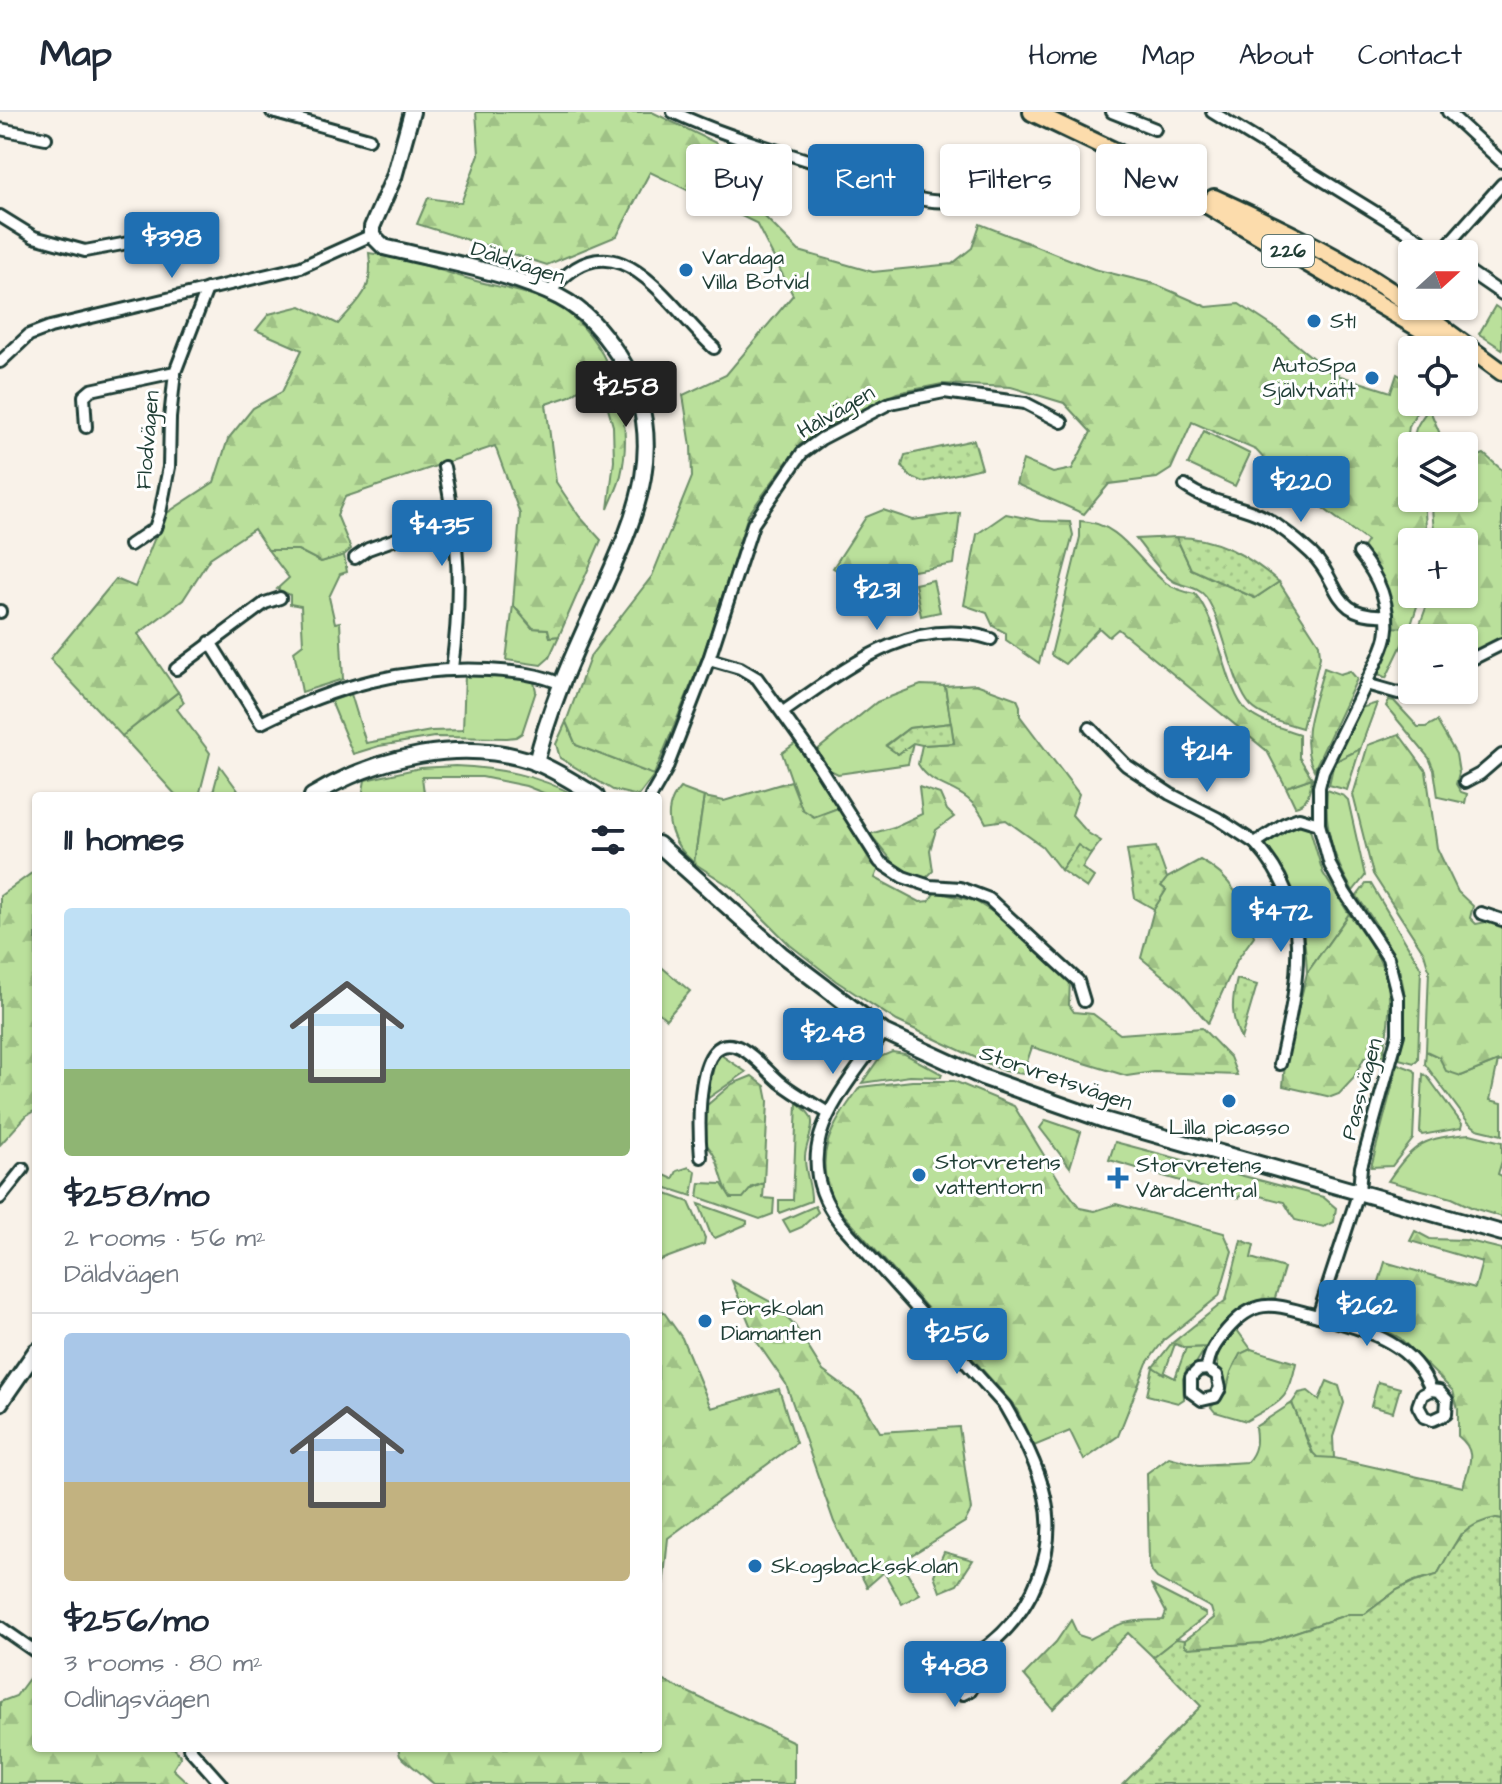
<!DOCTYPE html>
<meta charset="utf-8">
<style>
:root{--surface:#fff;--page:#f2f2f3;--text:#1f2937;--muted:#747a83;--line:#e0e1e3;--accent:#1f6fb2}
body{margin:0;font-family:"Architects Daughter",sans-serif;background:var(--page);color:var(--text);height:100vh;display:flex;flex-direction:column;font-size:30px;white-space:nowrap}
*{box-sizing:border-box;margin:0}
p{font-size:26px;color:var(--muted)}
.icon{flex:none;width:44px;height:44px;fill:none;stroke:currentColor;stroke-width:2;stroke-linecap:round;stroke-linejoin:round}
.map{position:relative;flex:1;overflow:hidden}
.details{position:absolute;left:32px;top:680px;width:630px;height:960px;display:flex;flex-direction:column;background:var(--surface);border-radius:8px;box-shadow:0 2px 6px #0004}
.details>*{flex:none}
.hud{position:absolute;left:686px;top:32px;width:696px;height:72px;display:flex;gap:16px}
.needle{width:52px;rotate:69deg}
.fabs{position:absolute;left:1398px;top:128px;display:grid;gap:16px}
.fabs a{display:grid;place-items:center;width:80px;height:80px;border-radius:8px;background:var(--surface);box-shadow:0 2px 6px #0004;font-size:40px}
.price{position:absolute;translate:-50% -68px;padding:0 18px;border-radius:8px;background:var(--accent);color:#fff;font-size:26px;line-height:52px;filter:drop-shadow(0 2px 4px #0008)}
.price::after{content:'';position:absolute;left:50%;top:48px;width:24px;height:18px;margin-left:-12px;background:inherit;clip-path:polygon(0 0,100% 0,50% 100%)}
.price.current{background:#222;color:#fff}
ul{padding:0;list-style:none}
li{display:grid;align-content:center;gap:16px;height:424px;padding:0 32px}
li+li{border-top:2px solid var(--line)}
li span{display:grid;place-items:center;height:248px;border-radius:8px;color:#555}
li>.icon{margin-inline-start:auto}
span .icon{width:144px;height:144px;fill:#fffc;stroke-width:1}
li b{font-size:34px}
h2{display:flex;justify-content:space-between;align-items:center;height:96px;padding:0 32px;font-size:34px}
.chip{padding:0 28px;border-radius:8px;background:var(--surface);box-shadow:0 2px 6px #0004;font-size:28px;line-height:72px}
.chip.current{background:var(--accent);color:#fff}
header{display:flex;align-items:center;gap:48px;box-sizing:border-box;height:112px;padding:0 40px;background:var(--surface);border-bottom:2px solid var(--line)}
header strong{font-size:38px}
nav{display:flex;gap:44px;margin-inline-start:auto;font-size:28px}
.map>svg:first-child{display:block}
.grass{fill:#bae09b;stroke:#6c8e68;stroke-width:2}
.forest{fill:url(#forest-firs);stroke:#6c8e68;stroke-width:2}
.park{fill:url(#park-dots);stroke:#6c8e68;stroke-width:2}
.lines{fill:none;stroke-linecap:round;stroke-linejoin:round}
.minor-casing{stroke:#1f3d34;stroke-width:16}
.tertiary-casing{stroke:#1f3d34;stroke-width:20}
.primary-casing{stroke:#1f3d34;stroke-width:22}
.minor{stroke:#fff;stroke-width:10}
.tertiary{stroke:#fff;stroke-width:14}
.primary{stroke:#fcdcac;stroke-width:16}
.poi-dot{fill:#1f6fb2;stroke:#fff;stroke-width:3}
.labels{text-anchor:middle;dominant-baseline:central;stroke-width:6;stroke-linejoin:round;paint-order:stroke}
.shield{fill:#fff;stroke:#627771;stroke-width:2}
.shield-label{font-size:20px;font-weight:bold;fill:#1f3d34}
.poi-label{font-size:22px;fill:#1f3d34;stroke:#fff;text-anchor:start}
.street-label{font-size:22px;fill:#1f3d34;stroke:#fff}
</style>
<header>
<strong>Map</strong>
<nav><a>Home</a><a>Map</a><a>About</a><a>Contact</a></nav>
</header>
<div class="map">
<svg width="1502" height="1672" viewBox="0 0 1502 1672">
<defs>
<pattern id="forest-firs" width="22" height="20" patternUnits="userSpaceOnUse" patternTransform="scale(2)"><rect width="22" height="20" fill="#bae09b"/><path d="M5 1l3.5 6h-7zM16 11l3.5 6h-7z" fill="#9fc186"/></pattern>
<pattern id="park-dots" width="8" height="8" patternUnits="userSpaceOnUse" patternTransform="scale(2)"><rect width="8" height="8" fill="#bae09b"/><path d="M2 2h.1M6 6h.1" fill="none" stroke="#9fc186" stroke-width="1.8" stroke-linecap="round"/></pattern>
</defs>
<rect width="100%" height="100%" fill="#f9f2e9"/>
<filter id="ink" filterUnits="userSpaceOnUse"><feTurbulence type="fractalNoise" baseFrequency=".0125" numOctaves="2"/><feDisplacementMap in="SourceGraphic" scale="16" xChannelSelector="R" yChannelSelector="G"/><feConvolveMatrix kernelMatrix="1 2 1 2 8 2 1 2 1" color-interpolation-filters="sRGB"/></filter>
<g filter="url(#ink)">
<g class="grass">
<polygon points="1204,319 1250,342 1235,374 1188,352"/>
<polygon points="268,438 298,438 321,450 344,443 347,460 340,462 329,485 335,511 340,510 343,567 302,580 294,539 303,532 301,494 290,492 290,483 277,477 289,466"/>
<polygon points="933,468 940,500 921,504 915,472"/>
<polygon points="513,493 532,516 548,517 550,525 559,524 549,546 541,553 506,548"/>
<polygon points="1393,515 1410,516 1386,566 1375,560 1391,526"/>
<polygon points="465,563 527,566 534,570 536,579 522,621 516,625 507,626 434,625 379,634 353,642 331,589 351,582 366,631 431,619 463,618"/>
<polygon points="921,573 945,574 951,611 909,616 886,633 898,642 913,630 908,652 838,662 830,658 816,639 877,590"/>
<polygon points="178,580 184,590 177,597 210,641 199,684 178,684 174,681 122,624"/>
<polygon points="1389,588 1394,589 1418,615 1426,615 1437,609 1456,642 1459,661 1456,672 1461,680 1467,682 1465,691 1438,685 1434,658 1429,646 1386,594"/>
<polygon points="1377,591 1360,637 1335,650 1361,596"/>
<polygon points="566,610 576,633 654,663 638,684 613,678 560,646 556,632"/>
<polygon points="796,631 838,696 814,706 802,698 782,641"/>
<polygon points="220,654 242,684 212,684"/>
<path d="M455,654C498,656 538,663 576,684H551L526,674L482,665H422L424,681L419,684H365L363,679L365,668L420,656Z"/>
<path d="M1312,666C1310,678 1309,691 1295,694L1286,675Z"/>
<path d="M680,676L704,685L694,751C672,733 658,701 680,676Z"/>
<path d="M1327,678L1344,684L1348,688L1365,764L1353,779C1333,746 1324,717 1327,678Z"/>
<path d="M1303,712L1309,714L1323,761L1349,802L1307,861C1306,829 1300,796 1285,766C1279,755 1269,745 1266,732C1277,721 1286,714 1303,712Z"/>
<path d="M1366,772H1371L1421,856L1418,947L1414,951L1399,947C1415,871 1399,845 1357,784Z"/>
<polygon points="658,852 690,879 666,907 658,900"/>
<polygon points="1426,939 1439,945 1461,964 1498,949 1490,988 1502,991 1502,1023 1477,1017 1468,1010 1425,952"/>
<polygon points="892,940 905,942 942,962 941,965 910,964 862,971 880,945"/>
<polygon points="721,943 746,960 707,987 715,949"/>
<polygon points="1398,952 1414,958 1416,961 1413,1027 1392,1054 1371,1055"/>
<polygon points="1423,962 1427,964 1462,1012 1461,1016 1422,1023 1420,1020"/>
<path d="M797,990C802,995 808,999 811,1005C815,1015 806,1032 805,1044C804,1059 812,1075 811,1089L779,1101V1088H793Z"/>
<path d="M1470,1022L1502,1030V1049L1498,1062L1502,1064V1105L1473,1096L1452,1086L1388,1069C1415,1030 1423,1026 1470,1022Z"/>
<polygon points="1115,1030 1323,1085 1336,1096 1334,1110 1324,1115 1295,1108 1284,1090 1244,1080 1238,1086 1113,1049 1109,1048"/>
<polygon points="689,1055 696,1060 692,1084 658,1073 658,1060 673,1067 677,1059"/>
<polygon points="700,1071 722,1072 731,1086 764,1071 763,1086 774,1087 773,1102 760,1107 698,1085"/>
<polygon points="658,1079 689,1090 705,1126 704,1132 658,1149"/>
<polygon points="699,1092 747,1109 747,1112 715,1126 711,1123"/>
<polygon points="815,1094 818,1100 802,1115 790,1120 783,1108"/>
<path d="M1233,1218H1237L1251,1237C1232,1245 1232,1260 1227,1279C1215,1246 1210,1246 1233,1218Z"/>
<polygon points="1206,1235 1195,1253 1187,1256 1183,1267 1184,1287 1178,1291 1147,1283 1153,1255 1175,1266 1186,1236"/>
<polygon points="901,1450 920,1482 902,1492 884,1460"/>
</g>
<g class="forest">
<path d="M476,0H652L716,31L750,90L799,139L873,160L952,152L972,136L980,112L1094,157L1155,172L1207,195L1239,192L1280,219L1331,261L1391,280L1397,262L1412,271V290H1422L1409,314L1407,329L1412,339V386H1424L1427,430H1412V482H1421L1410,516L1393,515C1390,484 1382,460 1362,437L1367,429L1280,364L1256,338L1192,310L1171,357L1157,366L1109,372L1084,402L1016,372L1023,348L1053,361L1072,357L1091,320L1064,291L1011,275L942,272L897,281L832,312L800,332L748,403L704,541L654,663L576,633L566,610L591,543L652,464L692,365L691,334L683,283L726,263L793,183L756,111L650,60L617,124L547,153L417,112L428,86L461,91L479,42Z"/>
<path d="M369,141C405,146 441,159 476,169C505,177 545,182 568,201C613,237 634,308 621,363C619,374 612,386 608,397L614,349L613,314L602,276L580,277L570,284L546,292L556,370L579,404L601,428L559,524L550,525L548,517L533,516L513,493L520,402L495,334L345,385L337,403L351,437L344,443L321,450L298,438H268L254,417L210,446L183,488L138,522L178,580L122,624L50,547L116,467L135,475L164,403L214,370L228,327L253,296L282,280L302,238L256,218L269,202L301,194L338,212C361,185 374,179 369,141Z"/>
<polygon points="1495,194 1502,199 1502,237 1479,222"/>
<path d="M1429,296L1445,334H1417C1409,320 1421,308 1429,296Z"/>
<polygon points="1484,342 1502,358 1502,525 1464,544 1464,526 1415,526 1431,482 1464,482 1464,430 1435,430 1431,386 1464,386 1464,350"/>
<polygon points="883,398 913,408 960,401 954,452 914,459 858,455 842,461 833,456 866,405"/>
<polygon points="1006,402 1041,409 1070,410 1073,423 1039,551 1006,528 1006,521 993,514 987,501 964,493 977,422"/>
<path d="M1080,409C1122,410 1137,450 1166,471C1174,477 1185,480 1195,482C1220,510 1225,579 1247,599C1260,611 1282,616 1299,622V645L1312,666L1286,675L1267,639L1118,517L1109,525L1099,516L1065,552L1051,543L1080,425Z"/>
<path d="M1176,425L1191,457L1255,486L1279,470L1319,532L1320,545L1302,616C1286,611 1263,606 1251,594C1232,574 1224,511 1206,485C1198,474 1184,475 1173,469C1159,460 1147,440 1136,427Z"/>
<path d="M1324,556L1340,562L1350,559L1357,567L1314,658C1297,627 1316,588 1324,556Z"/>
<path d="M976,572L1017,587L1020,594V604L1079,682L1072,703L1088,721L1101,729L1091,742L1078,734L1061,758L1042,734L1006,708L986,711C967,670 935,681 918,652L922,633L954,631L945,574Z"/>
<polygon points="1399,622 1426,659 1437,736 1458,780 1473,794 1470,806 1476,812 1492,809 1502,814 1502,950 1498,949 1461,964 1446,959 1439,945 1426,939 1429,858 1424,841 1373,762 1353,683 1368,633"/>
<polygon points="1360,637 1347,678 1329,673 1334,650"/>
<polygon points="791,669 802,697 814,705 838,696 872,751 879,756 875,766 920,790 929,789 935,780 975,789 994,801 1070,867 1069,893 1074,900 1093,902 1120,922 1202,916 1230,945 1237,963 1154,960 1127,964 1032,935 1023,962 1004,959 897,909 836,869 790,833 734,777 694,751 704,685 724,689"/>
<polygon points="919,675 940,682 947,698 954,705 936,718 930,738 933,759 925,767 897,755 870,722 894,715 922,702"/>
<path d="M1200,748C1232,765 1244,790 1254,824L1237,848L1208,911L1179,877L1141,846L1154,797L1166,778L1161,774L1167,766Z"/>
<polygon points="36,758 36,998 27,1003 0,1033 0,784"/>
<path d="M1349,802C1391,858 1396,874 1383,944L1372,943L1364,946L1353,967L1339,982L1331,985L1283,974L1285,951L1307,861Z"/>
<path d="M752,964L765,974L768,989L764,1071L752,1075L743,1086H731C717,1064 723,1048 703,1029L706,994L732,972Z"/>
<path d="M912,969H954L1014,994L1059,1068L1080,1096L1095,1099L1116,1092L1224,1121L1232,1139L1219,1184L1164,1228L1147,1251L1118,1324L1084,1348L1070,1319L1034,1334L1015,1294L835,1093C811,1044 831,1015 860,975Z"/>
<polygon points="1046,1008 1081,1020 1070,1055 1040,1016"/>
<path d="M1415,1119L1430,1127L1465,1128L1502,1137V1407L1496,1406L1460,1423L1437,1463L1415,1469L1397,1478L1365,1502H1349L1263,1531L1188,1536L1184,1533L1185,1528L1214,1506L1211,1496L1157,1466L1152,1460L1149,1450L1147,1361L1169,1345L1199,1353L1247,1350C1257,1339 1257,1329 1255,1315L1292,1291L1312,1341L1463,1375C1469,1352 1478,1340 1458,1324V1297L1453,1279L1400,1226L1367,1209L1385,1150L1475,1176L1482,1150L1410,1129Z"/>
<path d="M1241,1128L1254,1133L1251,1146L1284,1156L1275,1186C1242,1189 1227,1212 1206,1235L1186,1236L1175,1232L1164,1262L1153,1255L1171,1232L1226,1188Z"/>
<polygon points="732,1169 769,1189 795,1214 823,1259 861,1287 880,1320 959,1315 971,1398 965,1410 884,1460 867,1475 834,1410 786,1272 757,1230"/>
<polygon points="658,1192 682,1226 711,1296 779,1277 796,1331 668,1426 658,1526"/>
<path d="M1251,1237L1296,1251C1288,1292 1279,1289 1246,1309L1215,1300L1211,1295L1226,1281L1231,1260L1240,1242Z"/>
<path d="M1152,1474L1205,1501L1206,1504L1153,1545L1128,1521L1053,1597L1024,1563L1056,1530L1071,1508L1078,1523L1090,1527C1121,1510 1126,1508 1163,1508L1166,1500Z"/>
<polygon points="36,1557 36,1636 174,1636 181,1644 173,1657 189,1672 0,1672 0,1590 16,1584"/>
<polygon points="658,1566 794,1630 794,1672 434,1672 400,1644 398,1636 658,1636"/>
</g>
<g class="park">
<polygon points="974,328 982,356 923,370 909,364 902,354 905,343"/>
<path d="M1176,425C1217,425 1249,444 1279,470L1255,486L1191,457Z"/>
<polygon points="951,611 954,631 922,633 913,631 898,642 886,634 909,616"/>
<polygon points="1078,733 1091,742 1082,756 1094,765 1087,776 1061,758"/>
<polygon points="1156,735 1167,766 1161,774 1166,778 1154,797 1135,786 1127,738"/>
<path d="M1237,867L1257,873L1241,927C1231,905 1231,891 1237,867Z"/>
<polygon points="1327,1269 1339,1274 1344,1291 1333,1325 1334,1346 1317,1345 1313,1341 1292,1291 1299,1281 1308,1279 1319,1288"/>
<polygon points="1378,1270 1400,1276 1393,1300 1371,1294"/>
<path d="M1496,1406L1502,1407V1672H1123L1201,1594L1153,1545L1176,1527L1185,1528L1184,1533L1188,1536L1263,1531L1349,1502H1365L1397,1478L1415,1469L1437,1463C1453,1435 1460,1412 1496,1406Z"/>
<polygon points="944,1440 973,1448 957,1473 940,1480 934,1463"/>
</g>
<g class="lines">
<defs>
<g id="minor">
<polyline points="272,0 369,27"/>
<path d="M673,0C730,27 790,41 850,62C883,73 915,93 951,89"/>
<polyline points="1112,0 1155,17"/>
<polyline points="1212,0 1443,142"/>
<polyline points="1448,0 1502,50"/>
<polyline points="0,17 46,26"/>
<polyline points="0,104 34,125 85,139 155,126"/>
<polyline points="1441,140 1502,72"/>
<polyline points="1464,156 1502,182"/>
<path d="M549,181C616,98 665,191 714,236"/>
<polyline points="0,250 29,223 50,215 301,155 372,123"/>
<polyline points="86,315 84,284 91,278 175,260 207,177"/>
<path d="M444,355C459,429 462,482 452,556"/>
<path d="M1185,374C1212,393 1241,392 1266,406C1281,415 1298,429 1311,441C1342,470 1330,506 1387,503"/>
<polyline points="130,433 155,416 160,401 169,355 170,306 175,260"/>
<path d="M1359,441C1378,464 1392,494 1386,525C1383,540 1372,557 1366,572"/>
<polyline points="355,446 368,437 454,406"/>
<polyline points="0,499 0,500"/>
<path d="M210,530L261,611C335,574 405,554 489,558C515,560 537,561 561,572"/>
<polyline points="709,547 740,556 757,566 810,640 880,750 903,765 930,774 960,776 989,787 1078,869 1084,889"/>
<polyline points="1464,551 1502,532"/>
<polyline points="176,557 265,491 280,486"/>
<path d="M783,600C844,558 912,501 991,527"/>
<polyline points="1090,616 1126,653 1170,682 1217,706 1255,731 1284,712 1299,706 1319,712"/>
<polyline points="1465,670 1480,662 1502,643"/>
<polyline points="651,684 666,658 709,547 753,412 802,341 821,327 890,291 944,280 1025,291 1062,310"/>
<path d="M1255,731C1317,798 1297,873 1280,952"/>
<polyline points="1481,801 1502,808"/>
<path d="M884,920C842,981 783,1037 840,1111L1005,1294C1021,1322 1038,1353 1045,1385C1058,1439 1032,1499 989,1533C972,1546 948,1547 944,1571L963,1582L971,1578L988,1534"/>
<path d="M701,1045C699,1021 693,911 742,937C756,945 768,960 780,970C795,982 812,991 828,1001"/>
<polyline points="0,1086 23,1057"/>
<path d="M1318,1204C1363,1218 1412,1228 1431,1278L1439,1279L1447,1288L1446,1302L1433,1308L1424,1305L1418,1294L1422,1283L1431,1278"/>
<path d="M1207,1257L1217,1263L1220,1276L1215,1285L1202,1288L1191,1280V1265L1198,1258L1207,1257C1209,1240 1216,1231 1227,1218C1258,1182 1277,1194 1318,1204L1359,1079L1361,1055L1398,922V885L1388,846L1345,781L1330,753L1319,712V675L1323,659L1366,572L1398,581L1412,578"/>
<polyline points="0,1515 36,1540"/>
<polyline points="189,1636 221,1672"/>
</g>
<g id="tertiary">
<path d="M412,0L394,65L372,115V123L384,135C440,149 507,159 559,185C586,199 602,219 619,244C678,335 627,422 589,508C568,554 548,601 536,651"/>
<path d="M312,684C376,645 463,624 537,651C557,659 577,672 596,684"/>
<polyline points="658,732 781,842 884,920 982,965 1104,1008 1502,1121"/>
<polyline points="0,1291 36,1239"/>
</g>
<g id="primary">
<polyline points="1032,0 1118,41 1457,238"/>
<path d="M1214,86C1282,117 1351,150 1412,194"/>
<polyline points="1412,194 1502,260"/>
</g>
</defs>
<use href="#minor" class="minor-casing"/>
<use href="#tertiary" class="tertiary-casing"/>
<use href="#primary" class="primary-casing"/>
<use href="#minor" class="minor"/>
<use href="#tertiary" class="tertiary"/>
<use href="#primary" class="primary"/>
</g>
</g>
<g class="poi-dot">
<circle cx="686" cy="158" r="8"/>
<circle cx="1314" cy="209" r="8"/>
<circle cx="1372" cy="266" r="8"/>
<circle cx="1229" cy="989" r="8"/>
<circle cx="919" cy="1063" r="8"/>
<path d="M1114 1054h8v8h8v8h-8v8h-8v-8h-8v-8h8z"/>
<circle cx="705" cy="1209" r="8"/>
<circle cx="755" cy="1454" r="8"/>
</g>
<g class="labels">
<rect class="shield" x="1262" y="123" width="52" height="32" rx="6"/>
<g class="shield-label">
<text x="1288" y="139">226</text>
</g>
<g class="poi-label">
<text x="702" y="145">Vardaga<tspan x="702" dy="25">Villa Botvid</tspan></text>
<text x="1330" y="209">St1</text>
<text x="1356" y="253" text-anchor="end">AutoSpa<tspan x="1356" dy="25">Självtvätt</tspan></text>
<text x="1229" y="1015" text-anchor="middle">Lilla picasso</text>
<text x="935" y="1050">Storvretens<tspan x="935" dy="25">vattentorn</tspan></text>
<text x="1136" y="1053">Storvretens<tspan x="1136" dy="25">Vårdcentral</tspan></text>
<text x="721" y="1196">Förskolan<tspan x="721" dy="25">Diamanten</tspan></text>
<text x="771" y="1454">Skogsbacksskolan</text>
</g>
<g class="street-label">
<text transform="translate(518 151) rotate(18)">Däldvägen</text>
<text transform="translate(836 300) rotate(-30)">Hålvägen</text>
<text transform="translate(148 328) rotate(-85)">Flodvägen</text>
<text transform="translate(1056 966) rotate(19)">Storvretsvägen</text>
<text transform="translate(1362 977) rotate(-75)">Passvägen</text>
</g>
</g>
</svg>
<div class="fabs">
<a><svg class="needle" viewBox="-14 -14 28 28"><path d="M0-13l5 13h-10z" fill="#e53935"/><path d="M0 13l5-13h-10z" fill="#747a83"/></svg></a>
<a><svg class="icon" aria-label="locate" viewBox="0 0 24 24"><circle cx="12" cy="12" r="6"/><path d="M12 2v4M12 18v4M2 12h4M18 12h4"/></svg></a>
<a><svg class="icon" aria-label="layers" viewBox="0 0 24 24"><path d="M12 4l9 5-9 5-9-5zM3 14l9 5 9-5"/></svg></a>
<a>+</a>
<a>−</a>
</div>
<b class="price" style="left:172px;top:168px">$398</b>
<b class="price current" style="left:626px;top:317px">$258</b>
<b class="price" style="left:1301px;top:412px">$220</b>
<b class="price" style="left:442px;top:456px">$435</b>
<b class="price" style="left:877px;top:520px">$231</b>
<b class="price" style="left:1207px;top:682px">$214</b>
<b class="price" style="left:1281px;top:842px">$472</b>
<b class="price" style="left:833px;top:964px">$248</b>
<b class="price" style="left:1367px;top:1236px">$262</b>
<b class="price" style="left:957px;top:1264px">$256</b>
<b class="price" style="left:955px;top:1597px">$488</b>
<div class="hud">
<a class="chip">Buy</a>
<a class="chip current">Rent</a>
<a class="chip">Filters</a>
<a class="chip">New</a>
</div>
<section class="details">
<h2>11 homes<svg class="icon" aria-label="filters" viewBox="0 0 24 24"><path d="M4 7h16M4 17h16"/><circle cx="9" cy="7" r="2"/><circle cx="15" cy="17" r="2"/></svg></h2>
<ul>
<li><span style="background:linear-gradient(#bfe0f5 65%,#8fb573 0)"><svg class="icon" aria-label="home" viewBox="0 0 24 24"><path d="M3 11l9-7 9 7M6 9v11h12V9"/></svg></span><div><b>$258/mo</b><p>2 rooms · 56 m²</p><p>Däldvägen</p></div></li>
<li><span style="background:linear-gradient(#a9c7e8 60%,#c2b280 0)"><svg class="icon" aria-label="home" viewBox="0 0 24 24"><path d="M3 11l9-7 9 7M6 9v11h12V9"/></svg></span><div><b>$256/mo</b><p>3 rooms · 80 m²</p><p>Odlingsvägen</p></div></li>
</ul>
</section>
</div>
